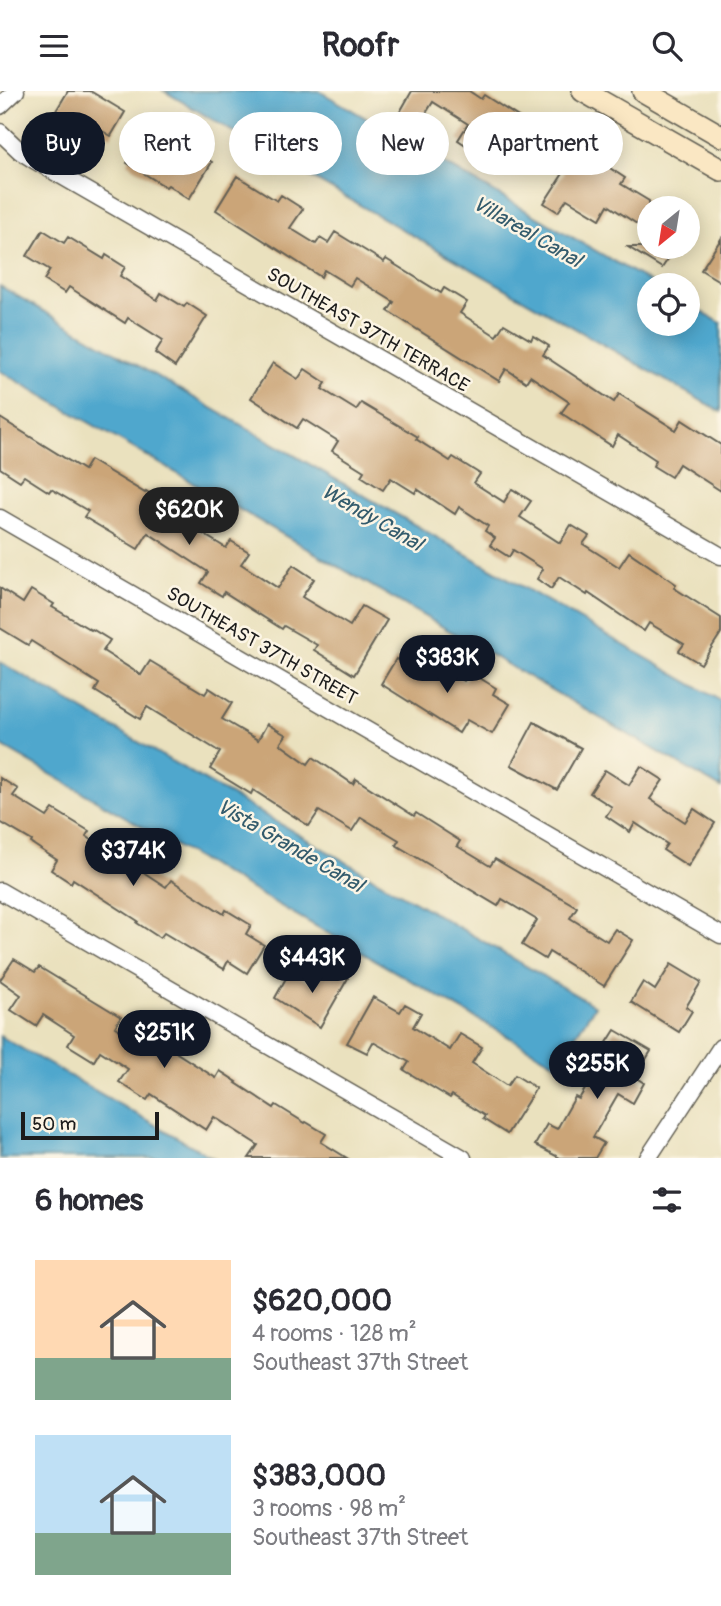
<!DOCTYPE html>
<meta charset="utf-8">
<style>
:root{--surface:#fff;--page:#f2f2f3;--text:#2b2b33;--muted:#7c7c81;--accent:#111827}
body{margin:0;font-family:Pangolin,sans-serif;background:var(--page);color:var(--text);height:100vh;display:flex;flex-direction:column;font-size:26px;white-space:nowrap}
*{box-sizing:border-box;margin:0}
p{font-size:23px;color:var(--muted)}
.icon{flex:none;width:38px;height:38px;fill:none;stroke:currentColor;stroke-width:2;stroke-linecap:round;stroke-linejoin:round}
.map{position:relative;height:1067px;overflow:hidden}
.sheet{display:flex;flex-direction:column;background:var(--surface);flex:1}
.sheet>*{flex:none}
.hud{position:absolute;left:21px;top:21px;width:679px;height:63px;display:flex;gap:14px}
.needle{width:46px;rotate:210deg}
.tools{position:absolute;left:637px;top:105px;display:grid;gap:14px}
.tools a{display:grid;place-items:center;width:63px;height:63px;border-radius:50%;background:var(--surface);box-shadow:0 4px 18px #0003;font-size:35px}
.scale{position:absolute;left:21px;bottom:18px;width:138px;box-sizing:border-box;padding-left:7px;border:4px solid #1c1c1c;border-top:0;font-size:19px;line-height:24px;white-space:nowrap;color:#1c1c1c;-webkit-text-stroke:5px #fcf5e5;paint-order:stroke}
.price{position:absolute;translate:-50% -60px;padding:0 16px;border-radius:24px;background:var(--accent);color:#fff;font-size:23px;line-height:46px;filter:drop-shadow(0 2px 4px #0008)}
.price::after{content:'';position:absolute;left:50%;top:42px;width:21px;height:16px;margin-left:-10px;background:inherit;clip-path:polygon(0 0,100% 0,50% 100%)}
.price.current{background:#222;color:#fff}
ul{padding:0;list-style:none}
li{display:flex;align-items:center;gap:21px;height:175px;padding:0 35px}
li span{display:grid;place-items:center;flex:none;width:196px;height:140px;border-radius:0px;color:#555}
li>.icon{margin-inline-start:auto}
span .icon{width:84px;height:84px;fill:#fffc;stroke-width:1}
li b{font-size:30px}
h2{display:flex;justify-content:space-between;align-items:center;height:84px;padding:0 35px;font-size:30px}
.pill{padding:0 24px;border-radius:32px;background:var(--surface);box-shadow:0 4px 18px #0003;font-size:24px;line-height:63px}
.pill.current{background:var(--accent);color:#fff}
header{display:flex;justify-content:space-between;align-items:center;height:91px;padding:0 35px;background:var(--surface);font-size:32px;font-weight:700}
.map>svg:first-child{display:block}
.water{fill:#50a7cd;stroke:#366274;stroke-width:2}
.building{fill:#cba578}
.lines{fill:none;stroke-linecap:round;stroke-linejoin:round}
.street-casing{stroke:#646155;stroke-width:19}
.secondary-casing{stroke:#646155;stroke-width:24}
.street{stroke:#fff;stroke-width:16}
.secondary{stroke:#fae7c3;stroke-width:21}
.labels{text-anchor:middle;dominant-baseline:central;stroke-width:5;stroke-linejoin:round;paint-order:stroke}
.street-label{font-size:19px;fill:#1c1c1c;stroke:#fcf5e5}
.water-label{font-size:21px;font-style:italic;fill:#335b6c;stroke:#fcf5e5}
</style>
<header><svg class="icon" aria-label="menu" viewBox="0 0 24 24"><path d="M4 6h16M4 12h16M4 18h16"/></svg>Roofr<svg class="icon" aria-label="search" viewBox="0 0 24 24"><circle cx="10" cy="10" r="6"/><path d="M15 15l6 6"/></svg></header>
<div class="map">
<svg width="721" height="1067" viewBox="0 0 721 1067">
<rect width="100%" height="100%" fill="#fcf5e5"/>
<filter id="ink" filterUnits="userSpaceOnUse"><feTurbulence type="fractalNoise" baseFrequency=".0143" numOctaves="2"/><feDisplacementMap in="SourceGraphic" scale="14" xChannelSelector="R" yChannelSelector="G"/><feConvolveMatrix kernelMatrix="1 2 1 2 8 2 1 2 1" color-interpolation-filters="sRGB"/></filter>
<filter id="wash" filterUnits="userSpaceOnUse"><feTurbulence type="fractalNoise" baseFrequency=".00686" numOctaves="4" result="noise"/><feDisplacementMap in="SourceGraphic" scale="28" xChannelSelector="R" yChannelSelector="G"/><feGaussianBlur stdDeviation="1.57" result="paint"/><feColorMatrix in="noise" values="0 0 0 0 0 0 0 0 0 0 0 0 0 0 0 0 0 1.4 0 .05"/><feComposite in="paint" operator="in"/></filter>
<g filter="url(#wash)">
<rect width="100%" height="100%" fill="#eae1be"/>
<g class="water">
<polygon points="164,0 319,0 655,194 649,194 649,233 688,233 688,213 721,232 721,321 267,61"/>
<polygon points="0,195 721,610 721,697 0,280"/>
<polygon points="0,571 595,915 556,973 0,654"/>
<polygon points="0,945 213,1067 0,1067"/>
</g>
<g id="blocks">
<g class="building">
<polygon points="68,0 90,0 125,21 111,45 80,27 71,42 50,30"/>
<polygon points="412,0 469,0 481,8 484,4 599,78 602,72 625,87 621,93 649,110 649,141 608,114 600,128 567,108 558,121 544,112 564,81 539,65 534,73 493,46 481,64 458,49 468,33 433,11 419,33 400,21"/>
<polygon points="150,34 164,43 170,34 191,47 186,55 212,71 189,108 168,94 166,96 127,72"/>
<polygon points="237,85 277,110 281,104 303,118 290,137 316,153 320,147 328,152 335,141 384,171 386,168 441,202 444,197 467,211 460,222 496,245 504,233 531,249 533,245 549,255 543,264 614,311 619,303 676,339 682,329 721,354 721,400 679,373 671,386 653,375 656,369 618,344 612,355 561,322 569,311 530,285 526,291 506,278 499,290 388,220 394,211 355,187 350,195 324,179 321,186 216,119"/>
<polygon points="43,139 64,152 68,146 104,168 106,164 125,176 120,185 157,209 161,202 184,216 187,212 207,225 175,276 155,262 163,249 128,227 125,232 69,196 65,202 44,189 50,179 27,165"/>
<polygon points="721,148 721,191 701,179"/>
<polygon points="628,156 676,156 662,177"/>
<polygon points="273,272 298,288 305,278 326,292 322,298 356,319 361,312 418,346 416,348 450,370 453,366 480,383 474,392 504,411 512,398 531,410 520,426 560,452 571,434 589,445 583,453 619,476 629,461 676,493 674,497 721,527 721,542 701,573 679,560 684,553 649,532 644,540 588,502 587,504 559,486 551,498 537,488 543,478 513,459 509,466 490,454 495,447 485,440 488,435 459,416 455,423 417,398 415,402 391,387 383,399 361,385 364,380 332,360 338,350 303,328 297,337 251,307"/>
<polygon points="0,327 84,379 90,369 145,402 146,400 177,420 184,408 200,418 190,435 226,457 231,450 249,461 241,473 278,497 293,474 314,488 302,506 350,535 362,515 387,529 354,584 314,559 317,554 284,535 282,538 224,501 222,505 201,492 208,481 148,442 138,458 84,426 88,420 51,398 49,401 24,385 20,390 0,377"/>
<polygon points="0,497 23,512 31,499 54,513 52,516 91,539 92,538 110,549 103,560 141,584 150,570 205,603 209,597 232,612 222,628 258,649 267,633 286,644 280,653 308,673 313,666 353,693 356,688 414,725 416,722 460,750 457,755 490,775 495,768 577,816 570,827 607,850 615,838 633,849 604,895 549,861 545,868 522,854 537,829 502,808 498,815 396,754 399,749 361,726 352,740 319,720 309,735 253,699 251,703 210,678 220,661 147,616 140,628 95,600 99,593 31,550 28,554 0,537"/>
<polygon points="412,567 427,576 431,569 464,590 470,581 496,597 493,603 510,613 492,643 467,629 459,642 381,593 396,568 407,575"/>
<polygon points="534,631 581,657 557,699 511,674"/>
<polygon points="641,675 663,689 650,708 685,731 694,718 715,732 688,775 663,759 667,753 635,732 630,741 606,725 612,716 590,702 605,679 629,694"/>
<polygon points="0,687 18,698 13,705 47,726 53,718 89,740 86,745 96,752 90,761 121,781 128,771 166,796 171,789 224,823 226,819 251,834 246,843 264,854 247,882 228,870 224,878 164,842 160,847 137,832 138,830 73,788 71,792 51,779 57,769 31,752 32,750 0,731"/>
<polygon points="14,868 35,881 39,876 121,926 115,936 152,960 161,946 180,958 177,962 216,987 220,980 237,991 236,992 274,1017 276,1014 305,1032 306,1031 326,1043 321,1051 347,1067 249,1067 258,1054 214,1026 206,1039 151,1003 147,1009 119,991 128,978 100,960 94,970 68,954 74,944 43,924 36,935 11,919 21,904 0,889"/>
<polygon points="671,873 701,891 686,916 692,920 679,941 631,911 643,891 655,899"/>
<polygon points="327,875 348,887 320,936 275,907 290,880 315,895"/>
<polygon points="373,906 400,921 405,913 421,922 413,936 450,959 460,943 482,956 472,972 507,995 515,984 536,997 507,1043 483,1028 485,1025 452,1004 450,1007 404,979 409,971 373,951 367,962 347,952"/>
<polygon points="615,939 651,960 635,986 644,992 633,1012 618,1003 593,1046 604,1052 595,1067 560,1067 535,1054 547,1033 557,1038 575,1006 579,1008 606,964 601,961"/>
</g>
</g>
</g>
<g filter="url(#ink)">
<use href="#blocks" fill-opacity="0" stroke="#646155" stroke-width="2"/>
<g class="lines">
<defs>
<g id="street">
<polyline points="0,15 16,0"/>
<polyline points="0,41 20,60 34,69 721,465"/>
<polyline points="0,427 721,844"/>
<polyline points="0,800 463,1067"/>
<polyline points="648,1067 721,956"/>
</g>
<g id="secondary">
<polyline points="583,0 721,79"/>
<polyline points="643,0 721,45"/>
</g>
</defs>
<use href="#street" class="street-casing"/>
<use href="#secondary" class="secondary-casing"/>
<use href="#street" class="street"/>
<use href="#secondary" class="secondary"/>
</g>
</g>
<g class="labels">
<g class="street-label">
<text transform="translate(368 239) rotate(30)">SOUTHEAST 37TH TERRACE</text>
<text transform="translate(262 555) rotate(30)">SOUTHEAST 37TH STREET</text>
</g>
<g class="water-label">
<text transform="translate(527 141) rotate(30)">Villareal Canal</text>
<text transform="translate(372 427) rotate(30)">Wendy Canal</text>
<text transform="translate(290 755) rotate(30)">Vista Grande Canal</text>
</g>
</g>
</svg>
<div class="tools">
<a><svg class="needle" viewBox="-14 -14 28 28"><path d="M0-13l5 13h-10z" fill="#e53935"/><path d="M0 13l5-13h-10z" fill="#7c7c81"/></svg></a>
<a><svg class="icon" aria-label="locate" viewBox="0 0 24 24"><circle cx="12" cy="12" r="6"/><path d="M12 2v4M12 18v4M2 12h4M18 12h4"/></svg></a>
</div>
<div class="scale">50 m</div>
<b class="price current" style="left:189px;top:456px">$620K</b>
<b class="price" style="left:447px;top:604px">$383K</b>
<b class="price" style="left:133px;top:797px">$374K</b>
<b class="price" style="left:312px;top:904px">$443K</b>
<b class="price" style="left:164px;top:979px">$251K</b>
<b class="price" style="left:597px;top:1010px">$255K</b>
<div class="hud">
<a class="pill current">Buy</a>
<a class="pill">Rent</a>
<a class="pill">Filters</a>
<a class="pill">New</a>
<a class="pill">Apartment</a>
</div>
</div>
<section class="sheet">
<h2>6 homes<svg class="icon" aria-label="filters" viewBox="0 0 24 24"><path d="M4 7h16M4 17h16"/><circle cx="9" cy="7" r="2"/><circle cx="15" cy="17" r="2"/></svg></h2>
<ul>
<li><span style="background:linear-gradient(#ffd9b3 70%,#7fa58c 0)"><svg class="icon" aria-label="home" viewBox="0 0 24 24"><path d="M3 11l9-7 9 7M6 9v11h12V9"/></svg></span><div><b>$620,000</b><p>4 rooms · 128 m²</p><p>Southeast 37th Street</p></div></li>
<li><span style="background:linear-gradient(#bfe0f5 70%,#7fa58c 0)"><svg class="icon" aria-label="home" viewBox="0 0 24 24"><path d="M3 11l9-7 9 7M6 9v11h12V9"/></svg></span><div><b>$383,000</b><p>3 rooms · 98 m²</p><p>Southeast 37th Street</p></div></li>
</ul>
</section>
